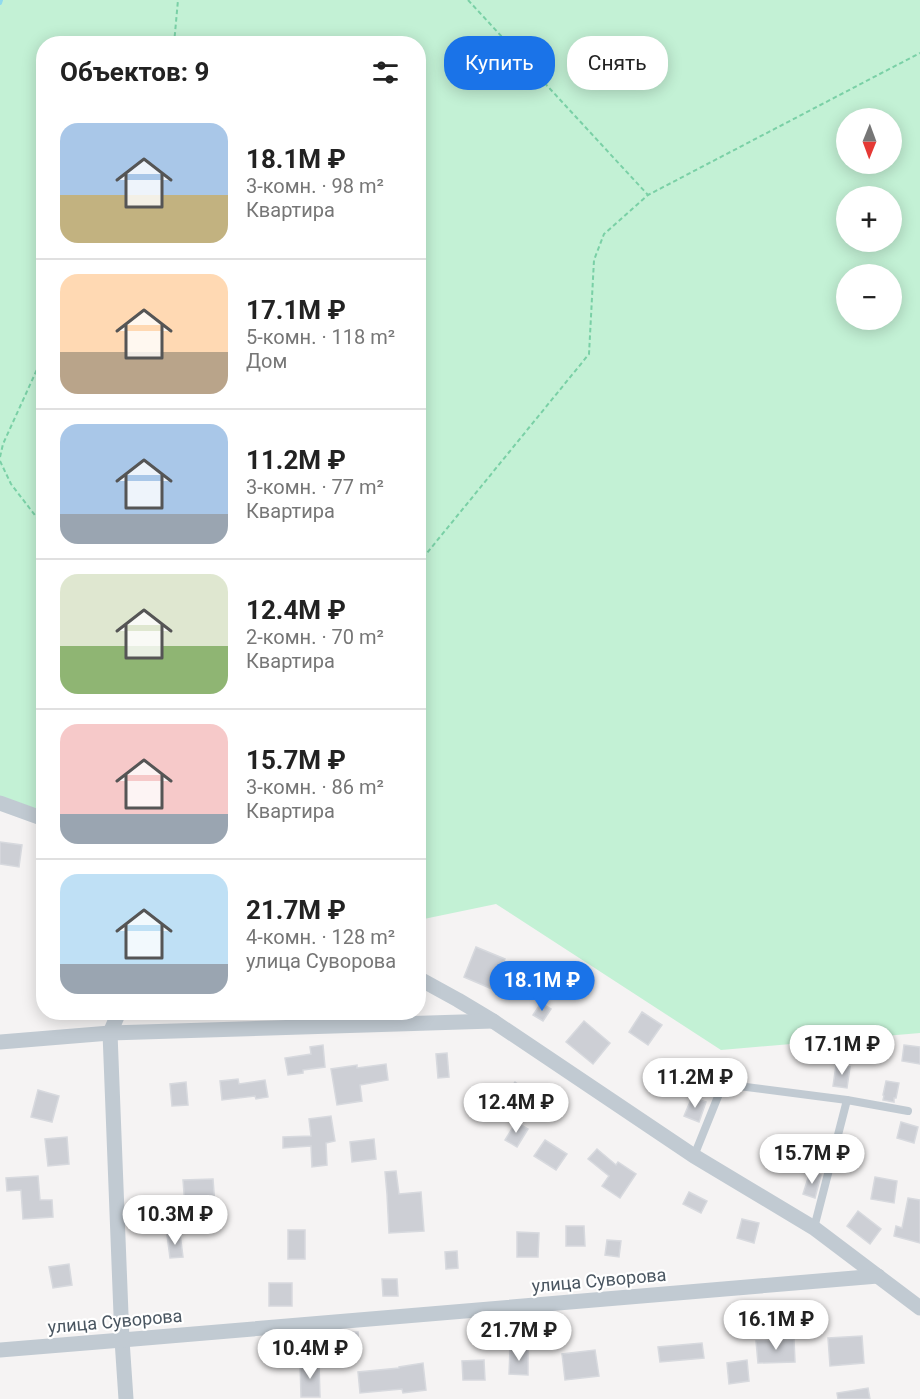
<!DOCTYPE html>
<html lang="ru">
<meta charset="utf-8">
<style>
:root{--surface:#fff;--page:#f6f6f6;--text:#222;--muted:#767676;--line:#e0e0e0;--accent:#1a73e8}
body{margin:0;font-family:Roboto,sans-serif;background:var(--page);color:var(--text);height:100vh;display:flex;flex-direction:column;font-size:22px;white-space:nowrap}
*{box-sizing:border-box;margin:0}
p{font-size:20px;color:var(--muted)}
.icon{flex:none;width:33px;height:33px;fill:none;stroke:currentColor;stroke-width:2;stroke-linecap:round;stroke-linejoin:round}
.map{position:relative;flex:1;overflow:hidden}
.drawer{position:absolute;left:36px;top:36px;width:390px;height:984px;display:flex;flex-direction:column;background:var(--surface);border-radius:24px;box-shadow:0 3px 15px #0003}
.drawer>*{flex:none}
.top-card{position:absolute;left:444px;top:36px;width:386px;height:54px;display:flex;gap:12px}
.needle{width:39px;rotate:181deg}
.tools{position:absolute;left:836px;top:108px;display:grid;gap:12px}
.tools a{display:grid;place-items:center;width:66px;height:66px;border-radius:50%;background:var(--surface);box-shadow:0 3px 15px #0003;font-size:30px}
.price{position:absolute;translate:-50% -51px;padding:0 14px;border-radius:21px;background:#fff;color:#222;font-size:20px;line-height:39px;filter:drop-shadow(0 2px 3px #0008)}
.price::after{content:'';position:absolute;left:50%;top:36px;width:18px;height:14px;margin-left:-9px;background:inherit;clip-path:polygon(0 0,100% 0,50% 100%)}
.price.current{background:var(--accent);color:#fff}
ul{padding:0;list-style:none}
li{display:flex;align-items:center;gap:18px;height:150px;padding:0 24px}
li+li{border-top:2px solid var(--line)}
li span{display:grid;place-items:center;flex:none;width:168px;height:120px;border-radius:18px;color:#555}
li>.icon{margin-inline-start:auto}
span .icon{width:72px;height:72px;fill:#fffc;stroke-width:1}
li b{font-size:26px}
h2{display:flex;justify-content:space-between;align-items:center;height:72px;padding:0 24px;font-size:26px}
.pill{padding:0 21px;border-radius:24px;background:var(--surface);box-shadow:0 3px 15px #0003;font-size:21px;line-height:54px}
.pill.current{background:var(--accent);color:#fff}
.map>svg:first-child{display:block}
.green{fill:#c3f1d5;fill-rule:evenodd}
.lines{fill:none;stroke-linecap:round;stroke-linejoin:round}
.stream{stroke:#90daee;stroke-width:4}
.building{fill:#cdcfd5;stroke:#d7d9de;stroke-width:1.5}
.path{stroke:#7ad0a6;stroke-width:2;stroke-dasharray:4.5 3;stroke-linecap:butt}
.service{stroke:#c1cad2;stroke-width:8}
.minor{stroke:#c1cad2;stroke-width:15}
.labels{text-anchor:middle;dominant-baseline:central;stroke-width:4.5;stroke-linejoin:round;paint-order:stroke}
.street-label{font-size:18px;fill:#4a5661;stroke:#fff}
</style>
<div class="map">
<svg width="920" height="1399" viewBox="0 0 920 1399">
<rect width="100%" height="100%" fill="#f5f3f3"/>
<path class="green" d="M0,0H920V1033L721,1050L496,904L419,920L418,44H44L43,819L0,803ZM846,118H891V164H846ZM846,196H891V242H846ZM846,274H891V320H846Z"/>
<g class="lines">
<polyline class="stream" points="0,3 1,0"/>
</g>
<g class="building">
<polygon points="0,842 22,845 19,867 0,864"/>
<polygon points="476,947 505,959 492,989 464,977"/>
<polygon points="541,1003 551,1009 543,1021 533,1015"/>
<polygon points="642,1012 662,1025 648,1045 629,1032"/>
<polygon points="584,1021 610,1043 593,1064 566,1042"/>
<polygon points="323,1045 325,1067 303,1070 303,1073 288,1075 285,1058 311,1054 310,1047"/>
<polygon points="904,1045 920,1047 920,1064 902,1061"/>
<polygon points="447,1053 449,1077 438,1078 436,1054"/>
<polygon points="386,1064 388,1080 360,1085 362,1101 337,1105 331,1069 357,1065 357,1068"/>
<polygon points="836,1065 850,1067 847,1088 833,1086"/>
<polygon points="238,1079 239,1084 265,1080 268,1097 256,1099 255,1096 222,1100 220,1081"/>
<polygon points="886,1081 899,1083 896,1098 894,1098 894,1102 883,1100 884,1096 883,1095"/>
<polygon points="186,1082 188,1105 172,1106 170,1084"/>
<polygon points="515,1082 532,1095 520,1109 504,1097"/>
<polygon points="38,1090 59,1096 52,1122 31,1117"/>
<polygon points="692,1097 706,1102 699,1122 684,1116"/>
<polygon points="331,1116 335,1141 326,1143 327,1165 312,1167 311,1146 283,1148 283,1137 311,1136 309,1119"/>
<polygon points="516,1122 528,1129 517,1147 505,1140"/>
<polygon points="901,1122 918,1127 914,1143 897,1138"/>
<polygon points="67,1137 69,1164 48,1166 45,1139"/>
<polygon points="772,1138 788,1144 784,1155 767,1149"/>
<polygon points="374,1139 376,1159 352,1162 350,1142"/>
<polygon points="545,1140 567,1154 556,1170 534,1156"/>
<polygon points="597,1149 616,1165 618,1162 636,1174 620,1198 602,1186 609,1176 588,1159"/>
<polygon points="396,1171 399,1194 421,1192 424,1231 389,1233 387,1194 385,1172"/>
<polygon points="810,1172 821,1175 815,1198 803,1194"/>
<polygon points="38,1176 40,1200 52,1200 53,1217 23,1219 21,1190 7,1191 6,1178"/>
<polygon points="875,1177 897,1181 894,1203 871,1199"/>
<polygon points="213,1179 215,1205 185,1206 183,1180"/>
<polygon points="689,1192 707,1201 701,1213 683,1204"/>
<polygon points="908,1198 920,1200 920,1243 894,1236 896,1226 902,1228"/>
<polygon points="858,1211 881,1229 870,1244 847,1226"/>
<polygon points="742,1219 759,1223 754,1243 737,1238"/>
<polygon points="566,1226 584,1226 585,1246 566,1246"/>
<rect x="288" y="1230" width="17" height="29"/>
<polygon points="517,1232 539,1233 538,1257 517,1257"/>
<polygon points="180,1233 183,1257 170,1258 167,1235"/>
<polygon points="607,1240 621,1241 619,1257 605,1255"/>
<polygon points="457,1251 458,1268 446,1269 445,1252"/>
<polygon points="69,1264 72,1285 53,1288 49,1267"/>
<polygon points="382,1279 397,1279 398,1296 383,1296"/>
<rect x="269" y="1283" width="23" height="23"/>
<polygon points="490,1325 504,1326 504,1345 490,1345"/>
<polygon points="346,1332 358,1332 359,1350 347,1350"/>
<polygon points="862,1336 864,1363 830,1366 828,1338"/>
<polygon points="794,1339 795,1362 758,1363 756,1341"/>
<polygon points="702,1343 704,1358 660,1362 658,1347"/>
<polygon points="510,1349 528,1350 528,1375 509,1374"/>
<polygon points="595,1350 599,1376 565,1380 562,1354"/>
<polygon points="484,1360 485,1380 463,1380 462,1361"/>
<polygon points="747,1360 749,1381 729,1384 727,1363"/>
<polygon points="300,1362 319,1362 320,1397 301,1397"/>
<polygon points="423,1363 426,1390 403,1393 402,1389 360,1393 358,1372 399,1368 399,1367"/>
<polygon points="868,1388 870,1399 838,1399 837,1393"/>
</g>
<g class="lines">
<g class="path">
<polyline points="468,0 648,195"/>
<polyline points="174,44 178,0"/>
<polyline points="0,457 3,444 44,354"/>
<polyline points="0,461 11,484 44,527"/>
<polyline points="418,564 589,354 594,260 604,234 648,195 920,53"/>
</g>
<g class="service">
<polyline points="694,1156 723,1084 847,1100 908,1111"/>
<polyline points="814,1228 847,1100"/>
</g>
<g class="minor">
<polyline points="0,803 44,819"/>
<polyline points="418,978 458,1000 493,1021 694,1156 814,1228 920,1308"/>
<polyline points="119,1012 110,1033 122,1340 126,1399"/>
<polyline points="0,1042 110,1033 493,1021"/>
<polyline points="0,1350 122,1340 878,1276"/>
</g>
</g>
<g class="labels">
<g class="street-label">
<text transform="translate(599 1280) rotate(-5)">улица Суворова</text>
<text transform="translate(115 1321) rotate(-5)">улица Суворова</text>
</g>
</g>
</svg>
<div class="tools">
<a><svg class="needle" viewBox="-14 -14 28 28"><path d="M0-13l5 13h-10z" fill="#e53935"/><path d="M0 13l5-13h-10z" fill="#767676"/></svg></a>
<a>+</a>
<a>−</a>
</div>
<b class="price current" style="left:542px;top:1012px">18.1M ₽</b>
<b class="price" style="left:842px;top:1076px">17.1M ₽</b>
<b class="price" style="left:695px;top:1109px">11.2M ₽</b>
<b class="price" style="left:516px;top:1134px">12.4M ₽</b>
<b class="price" style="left:812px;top:1185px">15.7M ₽</b>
<b class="price" style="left:175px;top:1246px">10.3M ₽</b>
<b class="price" style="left:776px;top:1351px">16.1M ₽</b>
<b class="price" style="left:519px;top:1362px">21.7M ₽</b>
<b class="price" style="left:310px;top:1380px">10.4M ₽</b>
<div class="top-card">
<a class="pill current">Купить</a>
<a class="pill">Снять</a>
</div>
<section class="drawer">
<h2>Объектов: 9<svg class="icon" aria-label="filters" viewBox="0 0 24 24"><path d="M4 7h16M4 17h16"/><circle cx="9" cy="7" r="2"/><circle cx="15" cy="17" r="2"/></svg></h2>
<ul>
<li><span style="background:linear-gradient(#a9c7e8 60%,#c2b280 0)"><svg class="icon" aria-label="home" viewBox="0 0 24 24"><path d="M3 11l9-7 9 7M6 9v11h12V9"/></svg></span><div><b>18.1M ₽</b><p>3-комн. · 98 m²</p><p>Квартира</p></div></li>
<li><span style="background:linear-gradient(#ffd9b3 65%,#b9a48a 0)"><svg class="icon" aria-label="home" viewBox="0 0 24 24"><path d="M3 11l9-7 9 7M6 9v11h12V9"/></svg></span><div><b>17.1M ₽</b><p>5-комн. · 118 m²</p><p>Дом</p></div></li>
<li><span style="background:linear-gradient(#a9c7e8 75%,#9aa5b1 0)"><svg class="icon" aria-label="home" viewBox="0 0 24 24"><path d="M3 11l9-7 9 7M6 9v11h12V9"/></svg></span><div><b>11.2M ₽</b><p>3-комн. · 77 m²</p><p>Квартира</p></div></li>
<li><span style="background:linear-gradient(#dfe7d0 60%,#8fb573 0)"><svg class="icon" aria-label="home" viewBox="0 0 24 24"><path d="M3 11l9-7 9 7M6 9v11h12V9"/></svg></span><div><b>12.4M ₽</b><p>2-комн. · 70 m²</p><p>Квартира</p></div></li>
<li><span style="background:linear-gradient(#f6c9c9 75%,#9aa5b1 0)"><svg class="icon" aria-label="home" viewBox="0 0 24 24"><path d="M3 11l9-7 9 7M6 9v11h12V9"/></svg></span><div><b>15.7M ₽</b><p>3-комн. · 86 m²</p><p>Квартира</p></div></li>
<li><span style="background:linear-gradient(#bfe0f5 75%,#9aa5b1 0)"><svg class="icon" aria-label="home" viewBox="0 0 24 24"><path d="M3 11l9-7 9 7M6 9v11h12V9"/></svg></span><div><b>21.7M ₽</b><p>4-комн. · 128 m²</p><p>улица Суворова</p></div></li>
</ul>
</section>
</div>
